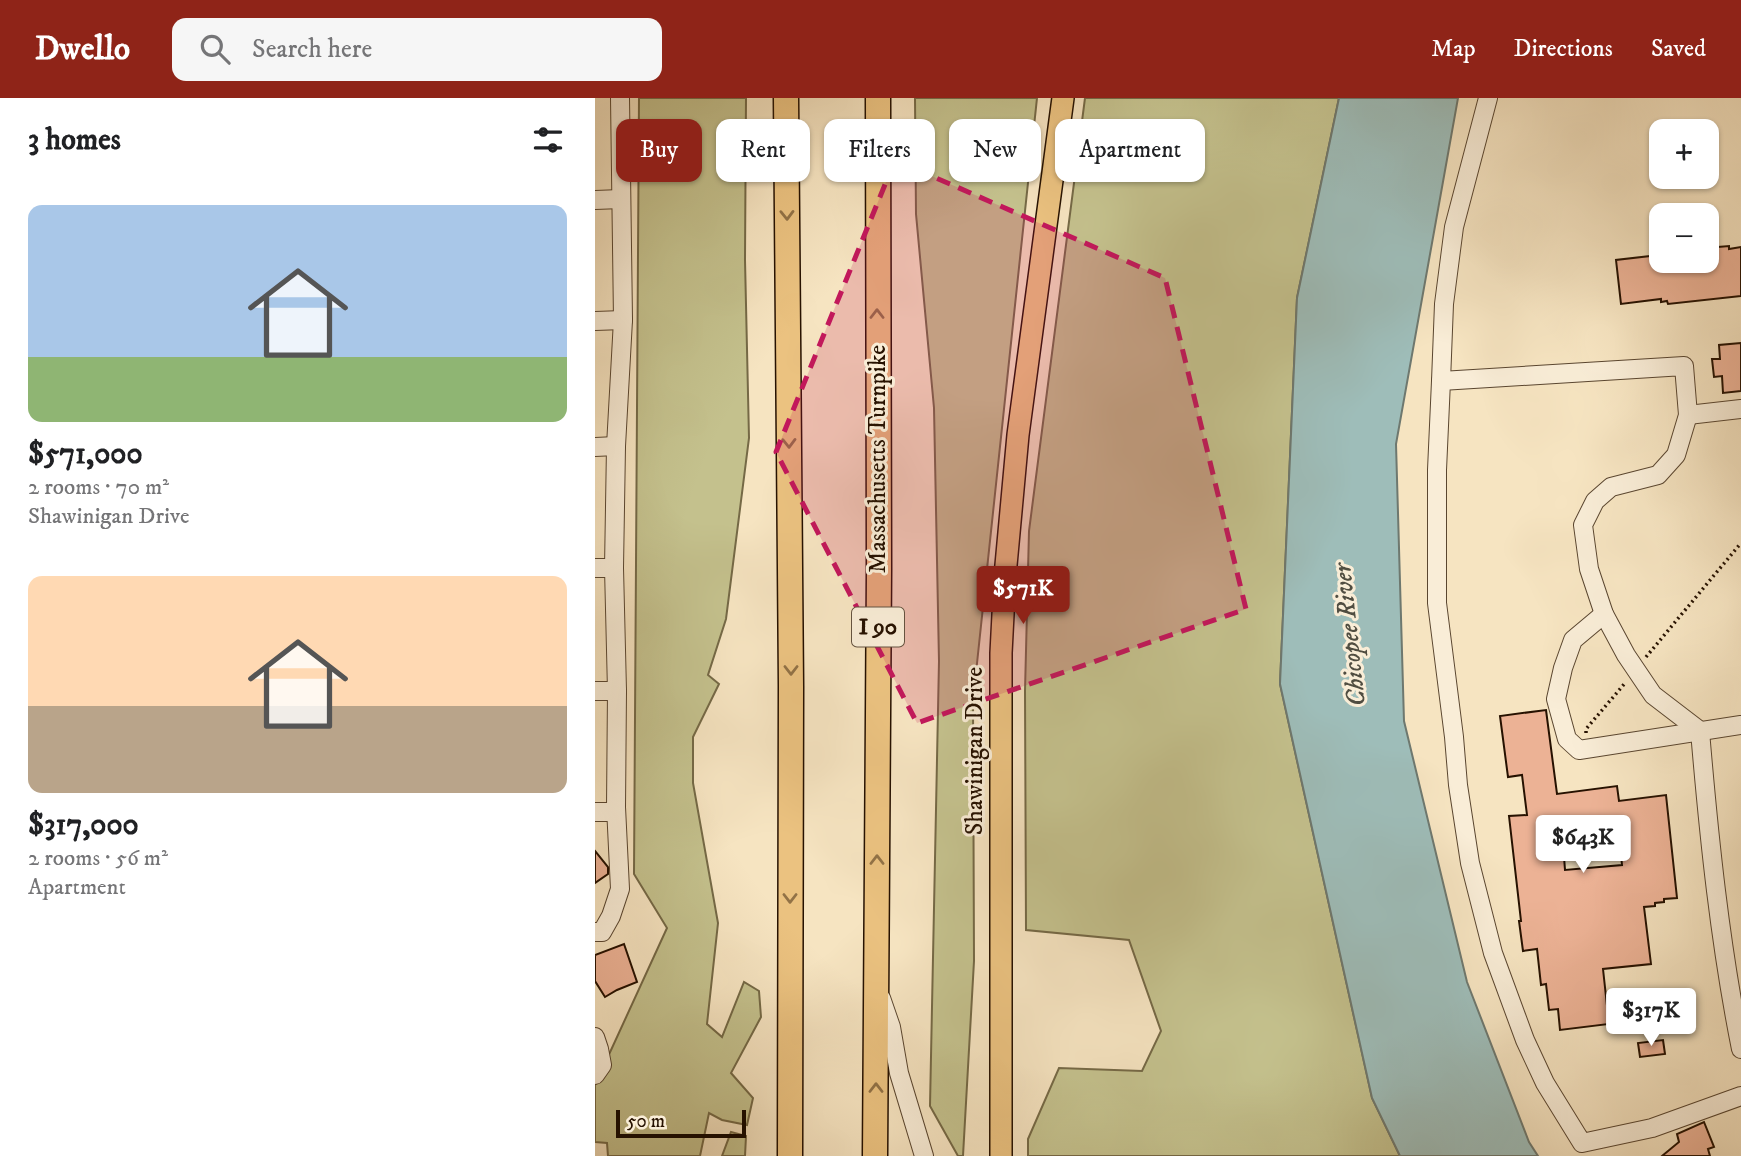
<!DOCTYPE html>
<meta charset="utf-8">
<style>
:root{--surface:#fff;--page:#f6f6f6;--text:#202124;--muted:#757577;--accent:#8f2418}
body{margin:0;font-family:"IM FELL DW Pica",serif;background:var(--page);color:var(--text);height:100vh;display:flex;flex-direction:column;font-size:26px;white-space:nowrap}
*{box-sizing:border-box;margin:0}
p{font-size:23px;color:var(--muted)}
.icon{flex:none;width:38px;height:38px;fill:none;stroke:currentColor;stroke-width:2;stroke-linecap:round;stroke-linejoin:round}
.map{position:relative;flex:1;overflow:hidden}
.side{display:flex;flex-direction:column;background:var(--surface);width:595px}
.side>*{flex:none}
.banner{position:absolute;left:21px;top:21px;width:665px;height:63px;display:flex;gap:14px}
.fabs{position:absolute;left:1054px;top:21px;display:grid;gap:14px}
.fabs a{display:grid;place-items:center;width:70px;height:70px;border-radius:14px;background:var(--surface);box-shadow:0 2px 5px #0004;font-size:35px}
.scale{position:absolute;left:21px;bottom:18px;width:130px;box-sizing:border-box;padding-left:7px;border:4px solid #261100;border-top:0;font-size:19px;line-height:24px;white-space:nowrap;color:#261100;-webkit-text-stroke:5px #f9edd7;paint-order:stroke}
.price{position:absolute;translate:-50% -60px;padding:0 16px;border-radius:7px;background:#fff;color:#222;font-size:23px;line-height:46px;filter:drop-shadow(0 2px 4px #0008)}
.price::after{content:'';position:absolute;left:50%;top:42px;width:21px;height:16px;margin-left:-10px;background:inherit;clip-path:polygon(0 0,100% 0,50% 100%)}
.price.selected{background:var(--accent);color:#fff}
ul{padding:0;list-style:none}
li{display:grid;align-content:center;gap:14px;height:371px;padding:0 28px}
li span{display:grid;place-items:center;height:217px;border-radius:14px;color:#555}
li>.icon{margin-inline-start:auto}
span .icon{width:126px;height:126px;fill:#fffc;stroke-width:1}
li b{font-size:30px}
h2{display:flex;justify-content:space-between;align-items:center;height:84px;padding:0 28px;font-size:30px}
.tag{padding:0 24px;border-radius:14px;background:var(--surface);box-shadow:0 2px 5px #0004;font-size:24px;line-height:63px}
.tag.selected{background:var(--accent);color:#fff}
header{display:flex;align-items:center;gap:42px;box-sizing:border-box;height:98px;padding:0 35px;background:var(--accent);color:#fff}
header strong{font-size:33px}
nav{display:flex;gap:38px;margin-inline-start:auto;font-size:24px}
.search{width:490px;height:63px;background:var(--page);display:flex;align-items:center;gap:18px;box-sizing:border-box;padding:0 24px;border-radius:14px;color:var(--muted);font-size:26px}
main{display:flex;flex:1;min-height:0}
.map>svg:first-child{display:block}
.green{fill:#c4c18d;stroke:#756946;stroke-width:2}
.water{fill:#9ebdb9;stroke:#6e786f;stroke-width:2}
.building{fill:#ecb295;stroke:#261100;stroke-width:2;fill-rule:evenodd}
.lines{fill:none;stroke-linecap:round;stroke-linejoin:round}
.minor-casing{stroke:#5a4630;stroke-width:20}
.major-casing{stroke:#261100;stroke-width:24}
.highway-casing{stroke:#261100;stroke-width:27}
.path{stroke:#261100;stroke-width:3.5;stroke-dasharray:2 3.5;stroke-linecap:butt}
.minor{stroke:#f9edd7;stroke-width:18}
.major{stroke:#ebc280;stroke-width:21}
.highway{stroke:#ebc280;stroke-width:24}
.oneway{stroke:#927246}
.marked{fill:#c2185b;fill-opacity:0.2;stroke:#c2185b;stroke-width:5;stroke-dasharray:14 9;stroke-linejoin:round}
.labels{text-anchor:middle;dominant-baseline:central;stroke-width:6;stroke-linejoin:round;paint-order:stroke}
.shield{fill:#f9edd7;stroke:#655340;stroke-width:2}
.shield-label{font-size:23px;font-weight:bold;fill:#261100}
.street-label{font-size:24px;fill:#261100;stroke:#f9edd7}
.water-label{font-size:26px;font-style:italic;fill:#504d41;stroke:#f9edd7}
</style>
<header>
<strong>Dwello</strong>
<div class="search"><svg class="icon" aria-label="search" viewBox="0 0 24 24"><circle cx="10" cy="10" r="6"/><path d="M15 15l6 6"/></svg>Search here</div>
<nav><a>Map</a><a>Directions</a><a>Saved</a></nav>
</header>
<main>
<section class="side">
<h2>3 homes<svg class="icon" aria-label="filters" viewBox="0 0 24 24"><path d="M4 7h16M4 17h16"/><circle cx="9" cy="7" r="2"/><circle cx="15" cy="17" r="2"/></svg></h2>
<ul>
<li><span style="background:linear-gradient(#a9c7e8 70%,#8fb573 0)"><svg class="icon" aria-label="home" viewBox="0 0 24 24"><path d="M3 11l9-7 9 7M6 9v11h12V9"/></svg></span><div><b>$571,000</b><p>2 rooms · 70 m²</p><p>Shawinigan Drive</p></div></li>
<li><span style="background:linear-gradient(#ffd9b3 60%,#b9a48a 0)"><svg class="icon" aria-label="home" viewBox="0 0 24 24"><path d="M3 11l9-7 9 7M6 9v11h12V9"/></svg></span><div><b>$317,000</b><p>2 rooms · 56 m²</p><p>Apartment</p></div></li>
</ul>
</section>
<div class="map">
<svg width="1146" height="1058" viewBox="0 0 1146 1058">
<rect width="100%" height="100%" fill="#f6e4c1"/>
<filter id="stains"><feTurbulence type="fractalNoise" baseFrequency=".00286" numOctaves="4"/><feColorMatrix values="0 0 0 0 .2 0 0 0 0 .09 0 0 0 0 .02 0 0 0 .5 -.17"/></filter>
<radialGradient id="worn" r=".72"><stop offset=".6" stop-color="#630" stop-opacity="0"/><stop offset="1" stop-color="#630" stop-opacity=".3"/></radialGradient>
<g class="green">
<polygon points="44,0 151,0 150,162 154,340 131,521 113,577 124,586 98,639 98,685 123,825 112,926 127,939 149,884 164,893 166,919 136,975 158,1000 152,1027 127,1022 114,1015 105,1058 13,1058 12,1045 0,1044 0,987 72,830 39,776"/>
<polygon points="320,0 442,0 378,603 379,863 368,1058 363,1058 335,1008 344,563 339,310 321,116"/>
<polygon points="490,0 744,0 702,200 685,586 777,1000 805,1058 433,1058 433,1041 464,970 547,973 566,933 534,842 431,832 430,593 434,433"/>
<polygon points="136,1034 151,1038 150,1058 127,1058"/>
</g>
<polygon class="water" points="744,0 863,0 801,346 809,623 872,884 934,1044 943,1058 805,1058 777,1000 685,586 702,200"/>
<g class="building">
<polygon points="1134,148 1134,151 1146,149 1146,198 1073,206 1072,203 1066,204 1066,201 1026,206 1021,162 1064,157 1066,163 1111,163 1111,150"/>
<polygon points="1146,245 1146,293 1128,295 1127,278 1119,279 1117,261 1125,261 1124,247"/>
<path d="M951,612L962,696L1022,688L1024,703L1071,697L1082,800L1069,801V804L1060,805V808L1049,809L1056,866L1008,871L1014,926L965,932L963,911L954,912L951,886L946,887L942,851L928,853L924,823H926L914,718L932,717L927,677L913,679L905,618ZM1023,727L1027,767L970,772L967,732Z"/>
<polygon points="0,753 13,769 13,776 0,785"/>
<polygon points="29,846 42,884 22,892 10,899 0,883 0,857"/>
<polygon points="1068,942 1070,956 1045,959 1043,945"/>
<polygon points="1109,1024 1119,1049 1113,1051 1115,1058 1067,1058 1084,1044 1082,1036"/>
</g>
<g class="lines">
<defs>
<g id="minor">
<polyline points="0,102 26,101"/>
<polyline points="0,223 28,222"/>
<polyline points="846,283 849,206 859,129 893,0"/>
<polyline points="1093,317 1146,311"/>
<polyline points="0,349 21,348"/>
<polyline points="0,470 19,470"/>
<polyline points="1009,516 978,542 968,570 961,601 972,641 984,652 1146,627"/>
<polyline points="0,593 22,593"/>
<polyline points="0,714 21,714"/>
<polyline points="0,834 7,834 16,818 25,791 21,709 22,593 19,470 21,348 28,222 25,0"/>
<polyline points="286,900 296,929 304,975 329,1058"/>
<polyline points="0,939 4,951 7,967 0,977"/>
<path d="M1146,951C1125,846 1114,740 1105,633L1058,597L1031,557L1009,516L994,471L988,427L1000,403L1016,389L1063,377L1081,357L1093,317L1089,268L846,283L842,372V505L859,639L863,687L875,765L898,855L930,942L950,985L987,1045L1057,1030L1146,998"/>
</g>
<polyline id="major" points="406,1058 406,555 410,478 423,337 468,0"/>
<g id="highway">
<polyline points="191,0 196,588 195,1058"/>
<polyline points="280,1058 284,471 283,0"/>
</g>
</defs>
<use href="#minor" class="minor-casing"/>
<use href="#major" class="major-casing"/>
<use href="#highway" class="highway-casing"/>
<g class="path">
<polyline points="1051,559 1146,445"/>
<polyline points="991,635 991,631 1031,584"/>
</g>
<use href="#minor" class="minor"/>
<use href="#major" class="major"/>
<use href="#highway" class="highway"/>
</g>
<defs><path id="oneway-chevron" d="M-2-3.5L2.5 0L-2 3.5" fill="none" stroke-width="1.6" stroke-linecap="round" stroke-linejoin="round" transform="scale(1.75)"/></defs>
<g class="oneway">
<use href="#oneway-chevron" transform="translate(192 117) rotate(89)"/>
<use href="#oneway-chevron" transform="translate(282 216) rotate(-90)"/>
<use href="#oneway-chevron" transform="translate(194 345) rotate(89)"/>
<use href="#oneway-chevron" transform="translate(196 572) rotate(90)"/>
<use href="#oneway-chevron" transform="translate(282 762) rotate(-90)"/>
<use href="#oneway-chevron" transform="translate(195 800) rotate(90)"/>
<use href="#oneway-chevron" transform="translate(281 990) rotate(-90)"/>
</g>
<path class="marked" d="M300,62L570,180L651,511L322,625L181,354Z"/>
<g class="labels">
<rect class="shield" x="257" y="509.5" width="52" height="39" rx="5"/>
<g class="shield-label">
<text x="283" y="529">I 90</text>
</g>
<g class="street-label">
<text transform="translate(283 361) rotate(-90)">Massachusetts Turnpike</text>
<text transform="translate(380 653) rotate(-90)">Shawinigan Drive</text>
</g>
<g class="water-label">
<text transform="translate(755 537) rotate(-96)">Chicopee River</text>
</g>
</g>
<rect width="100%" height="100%" filter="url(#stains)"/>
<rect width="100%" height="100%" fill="url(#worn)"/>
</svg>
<div class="fabs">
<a>+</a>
<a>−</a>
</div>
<div class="scale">50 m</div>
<b class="price selected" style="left:428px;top:528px">$571K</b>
<b class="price" style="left:988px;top:777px">$643K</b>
<b class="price" style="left:1056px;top:950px">$317K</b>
<div class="banner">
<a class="tag selected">Buy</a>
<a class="tag">Rent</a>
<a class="tag">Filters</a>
<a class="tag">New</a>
<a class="tag">Apartment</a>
</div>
</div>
</main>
